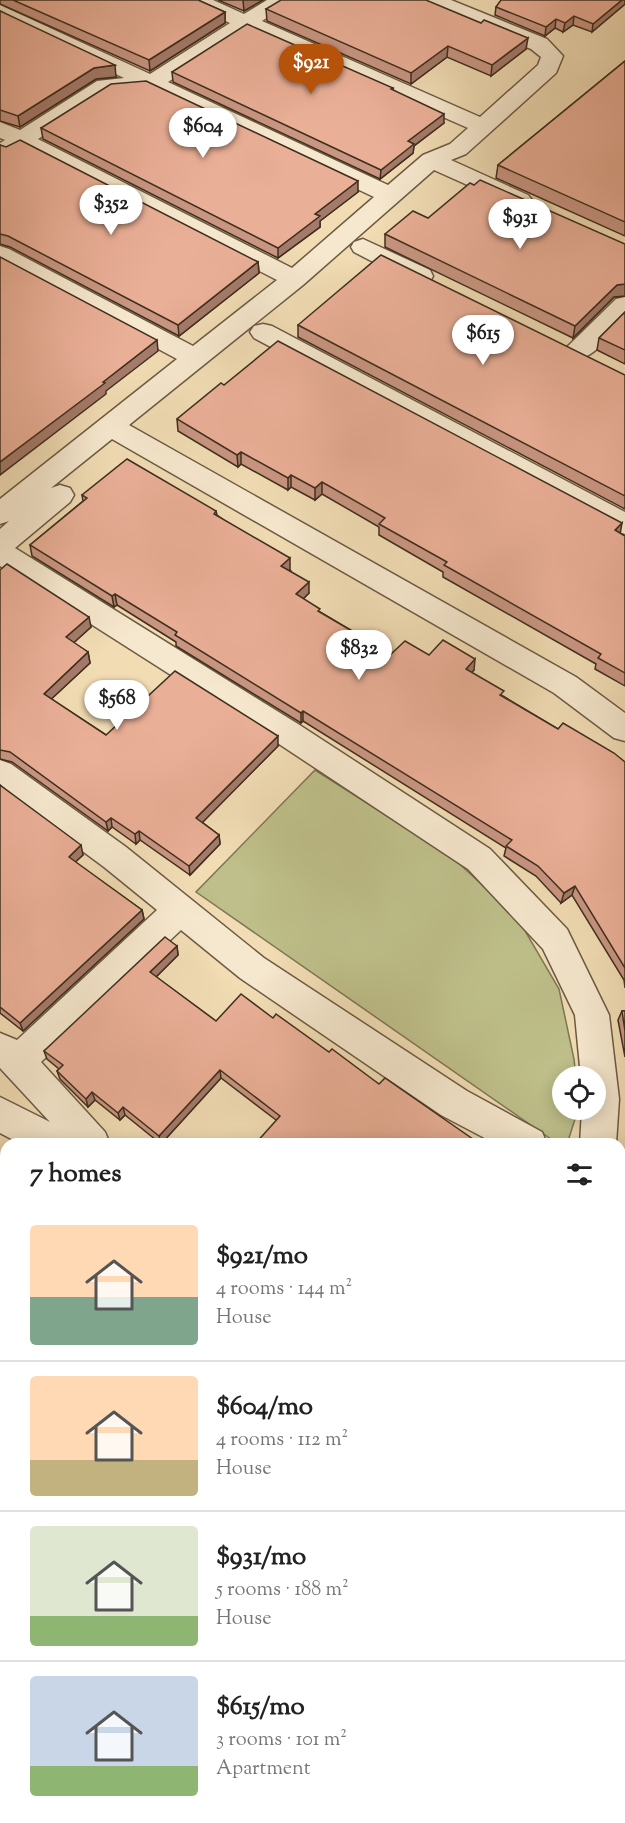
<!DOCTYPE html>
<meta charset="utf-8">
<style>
:root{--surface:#fff;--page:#f2f2f2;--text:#222;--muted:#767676;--line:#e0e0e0;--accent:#b45309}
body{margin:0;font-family:"Sorts Mill Goudy",serif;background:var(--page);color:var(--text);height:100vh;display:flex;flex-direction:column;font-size:22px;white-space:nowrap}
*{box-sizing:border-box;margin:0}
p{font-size:20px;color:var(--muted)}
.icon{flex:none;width:33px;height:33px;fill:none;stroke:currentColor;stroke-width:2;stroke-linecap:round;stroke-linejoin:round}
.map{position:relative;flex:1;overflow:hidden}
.panel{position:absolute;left:0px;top:1138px;width:626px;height:686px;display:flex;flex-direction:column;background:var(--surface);border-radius:18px 18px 0 0;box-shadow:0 3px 15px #0003}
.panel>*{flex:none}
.tools{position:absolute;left:552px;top:1066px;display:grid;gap:12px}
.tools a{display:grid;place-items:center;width:54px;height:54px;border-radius:50%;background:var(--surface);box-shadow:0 3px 15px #0003;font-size:30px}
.price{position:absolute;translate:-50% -51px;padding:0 14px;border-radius:21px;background:#fff;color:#222;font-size:20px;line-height:39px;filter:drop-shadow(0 2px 3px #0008)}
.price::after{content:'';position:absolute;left:50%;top:36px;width:18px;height:14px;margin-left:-9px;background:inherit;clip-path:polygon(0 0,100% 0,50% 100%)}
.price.on{background:var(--accent);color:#fff}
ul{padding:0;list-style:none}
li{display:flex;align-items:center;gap:18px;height:150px;padding:0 30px}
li+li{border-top:2px solid var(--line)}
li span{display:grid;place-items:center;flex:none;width:168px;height:120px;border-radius:6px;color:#555}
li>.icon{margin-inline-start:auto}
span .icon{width:72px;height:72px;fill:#fffc;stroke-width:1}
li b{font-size:26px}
h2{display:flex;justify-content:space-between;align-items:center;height:72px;padding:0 30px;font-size:26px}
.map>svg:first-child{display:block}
.green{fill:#bebf8a;stroke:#7e7654;stroke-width:1.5}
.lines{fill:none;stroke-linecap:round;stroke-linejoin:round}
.minor-casing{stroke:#6c5a43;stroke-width:3}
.minor{fill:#f6e8ce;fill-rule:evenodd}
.wall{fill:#c99682;stroke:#3f2e1d;stroke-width:1.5}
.shaded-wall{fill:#a47a6a;stroke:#3f2e1d;stroke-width:1.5}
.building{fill:#eaaf97;stroke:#3f2e1d;stroke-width:1.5}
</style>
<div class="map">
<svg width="625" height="1823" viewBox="0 0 625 1823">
<rect width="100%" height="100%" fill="#f1dcb4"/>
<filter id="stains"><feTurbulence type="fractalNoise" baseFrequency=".00333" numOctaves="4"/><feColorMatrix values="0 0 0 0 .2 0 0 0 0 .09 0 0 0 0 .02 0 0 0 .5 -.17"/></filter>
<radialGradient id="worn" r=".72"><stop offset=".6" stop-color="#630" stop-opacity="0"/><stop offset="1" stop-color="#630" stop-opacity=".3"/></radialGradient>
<polygon class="green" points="315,770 452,857 517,917 559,989 574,1059 576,1077 562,1077 562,1110 578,1110 567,1144 558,1144 196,892"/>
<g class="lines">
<defs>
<g id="minor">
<path d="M185,0H213L244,14L267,0H291L288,4L262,21L480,117L538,65L541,57L531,49L426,4L423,0H451L547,39L563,56L556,73L466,154L451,160L528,195L532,200L528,205L520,207L512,205L434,170L303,285L129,425L576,677L625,713V741L614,738L554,693L112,439L51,488L60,485L70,488L74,495L70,502L15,548L298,724L490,849L567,929L609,1015L619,1099L616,1144H580L582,1110H596V1077H581L575,1015L543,949L468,869L276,742L0,566V529L9,521L0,524V499L177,359L0,264V246L9,249L193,346L277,280L22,149L7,156L0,154V143L5,140L0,138V122L20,130L97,81L124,78L0,19V5L150,74L230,23L188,4ZM247,31L468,128L450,144L423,155L388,185L168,82ZM147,89L374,197L292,268L38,139L111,92Z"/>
<polygon points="363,239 430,270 433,276 430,282 421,284 412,282 354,252 351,247 354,242"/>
<path d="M625,297V319C610,335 590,365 567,359L563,353L567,347L616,299Z"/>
<polygon points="263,324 272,326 625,512 625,534 615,531 254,338 250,332 254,326"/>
<polygon points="0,760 11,764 126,847 264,958 467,1091 542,1132 547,1144 496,1144 441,1115 240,978 181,930 41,1062 105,1132 110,1144 21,1144 0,1133 0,1097 50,1122 0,1068 0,1033 17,1040 157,910 104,867 0,790"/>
<polygon points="620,1174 625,1175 625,1212 620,1209"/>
<polygon points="0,1438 6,1440 6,1482 0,1480"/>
<polygon points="620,1442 625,1444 625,1485 620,1483"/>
<polygon points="0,1722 6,1724 6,1771 0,1769"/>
<polygon points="67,1818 116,1818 119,1823 70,1823"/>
<polygon points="519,1818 570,1818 573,1823 522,1823"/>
</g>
</defs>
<use href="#minor" class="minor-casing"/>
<use href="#minor" class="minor"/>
</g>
<g class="wall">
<polygon points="0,0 198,0 225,12 225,23 150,71 0,4"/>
<polygon points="218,0 263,0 244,11"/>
<polygon points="625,0 625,4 592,32 573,25 563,32 555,28 545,36 495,15 496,7"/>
<polygon points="266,9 526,49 491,76 447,57 411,84 267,21"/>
<polygon points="0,11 116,77 96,79 20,127 0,121"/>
<polygon points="625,61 625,236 496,178 498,165"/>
<polygon points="172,72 393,88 393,90 444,123 414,146 413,153 380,179 173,82"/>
<polygon points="41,128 358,192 320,221 320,227 278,258 43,139"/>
<polygon points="0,145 258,262 259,273 179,336 10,247 0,244"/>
<polygon points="428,218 625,244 625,296 614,297 573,338 385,247 385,234"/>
<polygon points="625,312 625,364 597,350 599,338"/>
<polygon points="298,325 625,375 625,509 298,337"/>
<polygon points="224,385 620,533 625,536 625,686 595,669 596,664 443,577 443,572 379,535 379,527 322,494 315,500 291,487 288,490 241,464 238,467 178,431 177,419"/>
<polygon points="82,495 216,511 217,515 290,570 289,570 309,593 303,599 320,612 391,654 429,655 474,670 471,673 503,696 558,729 625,762 625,988 624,980 572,895 561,903 536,876 504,856 506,848 303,721 301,723 176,646 176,642 117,605 114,607 32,556 30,545 83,501"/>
<polygon points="0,570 91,627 73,643 88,652 90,663 51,699 106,735 278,746 202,822 219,835 220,844 190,875 140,840 136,844 112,827 108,831 12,762 0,759"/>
<polygon points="0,785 83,855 75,862 142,910 144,919 23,1031 0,1013"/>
<polygon points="177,946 178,955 156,977 216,1021 273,1018 379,1084 276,1120 221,1078 161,1144 125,1115 120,1120 95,1100 88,1107 60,1079 57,1071 59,1069 47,1059 44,1051"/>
<polygon points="622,1011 625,1011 625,1057 618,1020"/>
<polygon points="620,1208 625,1211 625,1438 620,1434"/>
<polygon points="620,1561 625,1565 625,1641 620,1637"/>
<polygon points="625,1749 625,1803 620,1800 620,1763"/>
</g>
<g class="shaded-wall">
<polygon points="243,0 263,0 244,11"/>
<polygon points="622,0 625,0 625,4 592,32 593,24"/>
<polygon points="225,12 225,23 150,71 149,60"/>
<polygon points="574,16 573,25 563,32 565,23"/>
<polygon points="556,19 555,28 545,36 546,27"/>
<polygon points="528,38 526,49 491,76 492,65"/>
<polygon points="448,46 447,57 411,84 411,73"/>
<polygon points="115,65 116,77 96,79 20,127 18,116 94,68"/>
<polygon points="444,114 444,123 414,146 413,153 380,179 381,170 408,141"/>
<polygon points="358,181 358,192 320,221 320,227 278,258 278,248 315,214"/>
<polygon points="258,262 259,273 179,336 178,325"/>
<polygon points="625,284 625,296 614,297 573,338 575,326 617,285"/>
<polygon points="157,340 158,351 106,391 106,394 0,475 0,462"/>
<polygon points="241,452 241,464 238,467 237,455"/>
<polygon points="291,475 291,487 288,490 288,478"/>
<polygon points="322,482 322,494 315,500 315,488"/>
<polygon points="622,523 620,535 615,530"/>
<polygon points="290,558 290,570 282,577 281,566"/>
<polygon points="309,582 309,593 296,606 296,594"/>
<polygon points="115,594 117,605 114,607 112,596"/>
<polygon points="89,617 91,627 68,648 66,637"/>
<polygon points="88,652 90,663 46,704 44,694"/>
<polygon points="475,659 474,670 464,680 466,669"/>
<polygon points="303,711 303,721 301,723 301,713"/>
<polygon points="278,736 278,746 197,828 196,818"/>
<polygon points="111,818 112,827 108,831 106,822"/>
<polygon points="139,831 140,840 136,844 135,834"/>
<polygon points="219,835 220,844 190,875 189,866"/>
<polygon points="81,845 83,855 71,866 69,857"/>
<polygon points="575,886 572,895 561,903 564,893"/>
<polygon points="142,910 144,919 23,1031 20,1023"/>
<polygon points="177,946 178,955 152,981 150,972"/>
<polygon points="220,1070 221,1078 161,1144 159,1136"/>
<polygon points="92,1092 95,1100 88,1107 86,1099"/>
<polygon points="123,1107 125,1115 120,1120 118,1113"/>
<polygon points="5,1380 6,1382 6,1388 3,1392 0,1387 0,1385"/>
</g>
<g class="building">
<polygon points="13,0 198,0 225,12 149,60"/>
<polygon points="281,0 426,0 481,23 484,20 528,38 492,65 448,46 411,73 266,9"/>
<polygon points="501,0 622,0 593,24 574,16 565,23 556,19 546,27 496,7"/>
<polygon points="0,11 115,65 94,68 18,116 0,110"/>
<polygon points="247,24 393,88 391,89 444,114 408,141 414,144 381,170 172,72"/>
<polygon points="625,61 625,222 498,165"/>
<polygon points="146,81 358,181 315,214 320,216 278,248 41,128 111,84"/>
<polygon points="20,140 258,262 178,325 8,236 0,234 0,145 6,147"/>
<polygon points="480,180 625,244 625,284 617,285 575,326 385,234 413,211 428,218 470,183 474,185"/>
<polygon points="381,255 625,375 625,496 298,325"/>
<polygon points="0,257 157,340 103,382 105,383 0,462"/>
<polygon points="625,312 625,350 599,338"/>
<polygon points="278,341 622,523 615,530 625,536 625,673 598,658 601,654 444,565 447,562 379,524 385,518 322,482 315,488 291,475 288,478 241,452 237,455 177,419 221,383 224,385"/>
<polygon points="127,459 216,511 214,514 290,558 281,566 309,582 296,594 320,609 318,611 391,654 405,641 429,655 443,640 475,659 466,669 504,691 500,695 558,729 563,723 614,753 625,762 625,968 575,886 564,893 538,866 506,846 512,840 303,711 301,713 175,635 177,632 115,594 112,596 30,545 87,498 82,495"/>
<polygon points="7,564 89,617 66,637 88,652 44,694 106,735 175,671 278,736 196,818 219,835 189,866 139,831 135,834 111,818 106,822 10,752 0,750 0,570"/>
<polygon points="0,785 81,845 69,857 142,910 20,1023 0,1007"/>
<polygon points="165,937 177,946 150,972 216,1021 241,994 273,1018 276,1014 329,1052 332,1049 379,1084 385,1078 480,1144 255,1144 280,1116 220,1070 159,1136 123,1107 118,1113 92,1092 86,1099 57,1071 63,1065 44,1051"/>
<polygon points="622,1011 625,1011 625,1031"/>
<polygon points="6,1170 6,1381 5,1380 0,1385 0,1178"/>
<polygon points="620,1208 625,1211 625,1430 620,1426"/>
<polygon points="0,1508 6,1512 6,1664 0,1659"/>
<polygon points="620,1561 625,1565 625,1635 620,1632"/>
<polygon points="625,1760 625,1800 620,1797 620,1774"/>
<polygon points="237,1818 381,1818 387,1823 243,1823"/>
<polygon points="418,1818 459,1818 465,1823 415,1823"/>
</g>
<rect width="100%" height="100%" filter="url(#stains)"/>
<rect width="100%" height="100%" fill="url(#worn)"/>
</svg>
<div class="tools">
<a><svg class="icon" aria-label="locate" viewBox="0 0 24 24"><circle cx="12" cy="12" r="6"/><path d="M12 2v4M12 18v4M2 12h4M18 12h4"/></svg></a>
</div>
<b class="price on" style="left:311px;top:95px">$921</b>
<b class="price" style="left:203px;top:159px">$604</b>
<b class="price" style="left:111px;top:236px">$352</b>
<b class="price" style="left:520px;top:250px">$931</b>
<b class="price" style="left:483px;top:366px">$615</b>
<b class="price" style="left:359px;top:681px">$832</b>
<b class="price" style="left:117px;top:731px">$568</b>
<section class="panel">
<h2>7 homes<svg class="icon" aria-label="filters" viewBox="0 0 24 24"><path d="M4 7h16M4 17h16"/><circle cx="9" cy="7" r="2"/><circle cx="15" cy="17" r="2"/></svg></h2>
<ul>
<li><span style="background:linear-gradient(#ffd9b3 60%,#7fa58c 0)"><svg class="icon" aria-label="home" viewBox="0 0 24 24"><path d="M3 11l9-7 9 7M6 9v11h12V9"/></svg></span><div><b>$921/mo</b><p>4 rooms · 144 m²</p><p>House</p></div></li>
<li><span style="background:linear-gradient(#ffd9b3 70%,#c2b280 0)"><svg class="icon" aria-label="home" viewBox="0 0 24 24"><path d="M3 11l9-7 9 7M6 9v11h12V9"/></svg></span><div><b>$604/mo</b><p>4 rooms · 112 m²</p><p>House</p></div></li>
<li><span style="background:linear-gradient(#dfe7d0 75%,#8fb573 0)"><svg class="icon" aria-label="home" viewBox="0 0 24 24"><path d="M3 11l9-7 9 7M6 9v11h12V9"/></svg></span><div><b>$931/mo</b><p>5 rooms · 188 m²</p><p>House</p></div></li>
<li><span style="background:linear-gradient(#c9d6e8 75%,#8fb573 0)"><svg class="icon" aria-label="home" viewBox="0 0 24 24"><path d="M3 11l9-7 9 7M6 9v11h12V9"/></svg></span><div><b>$615/mo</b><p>3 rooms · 101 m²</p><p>Apartment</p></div></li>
</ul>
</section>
</div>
